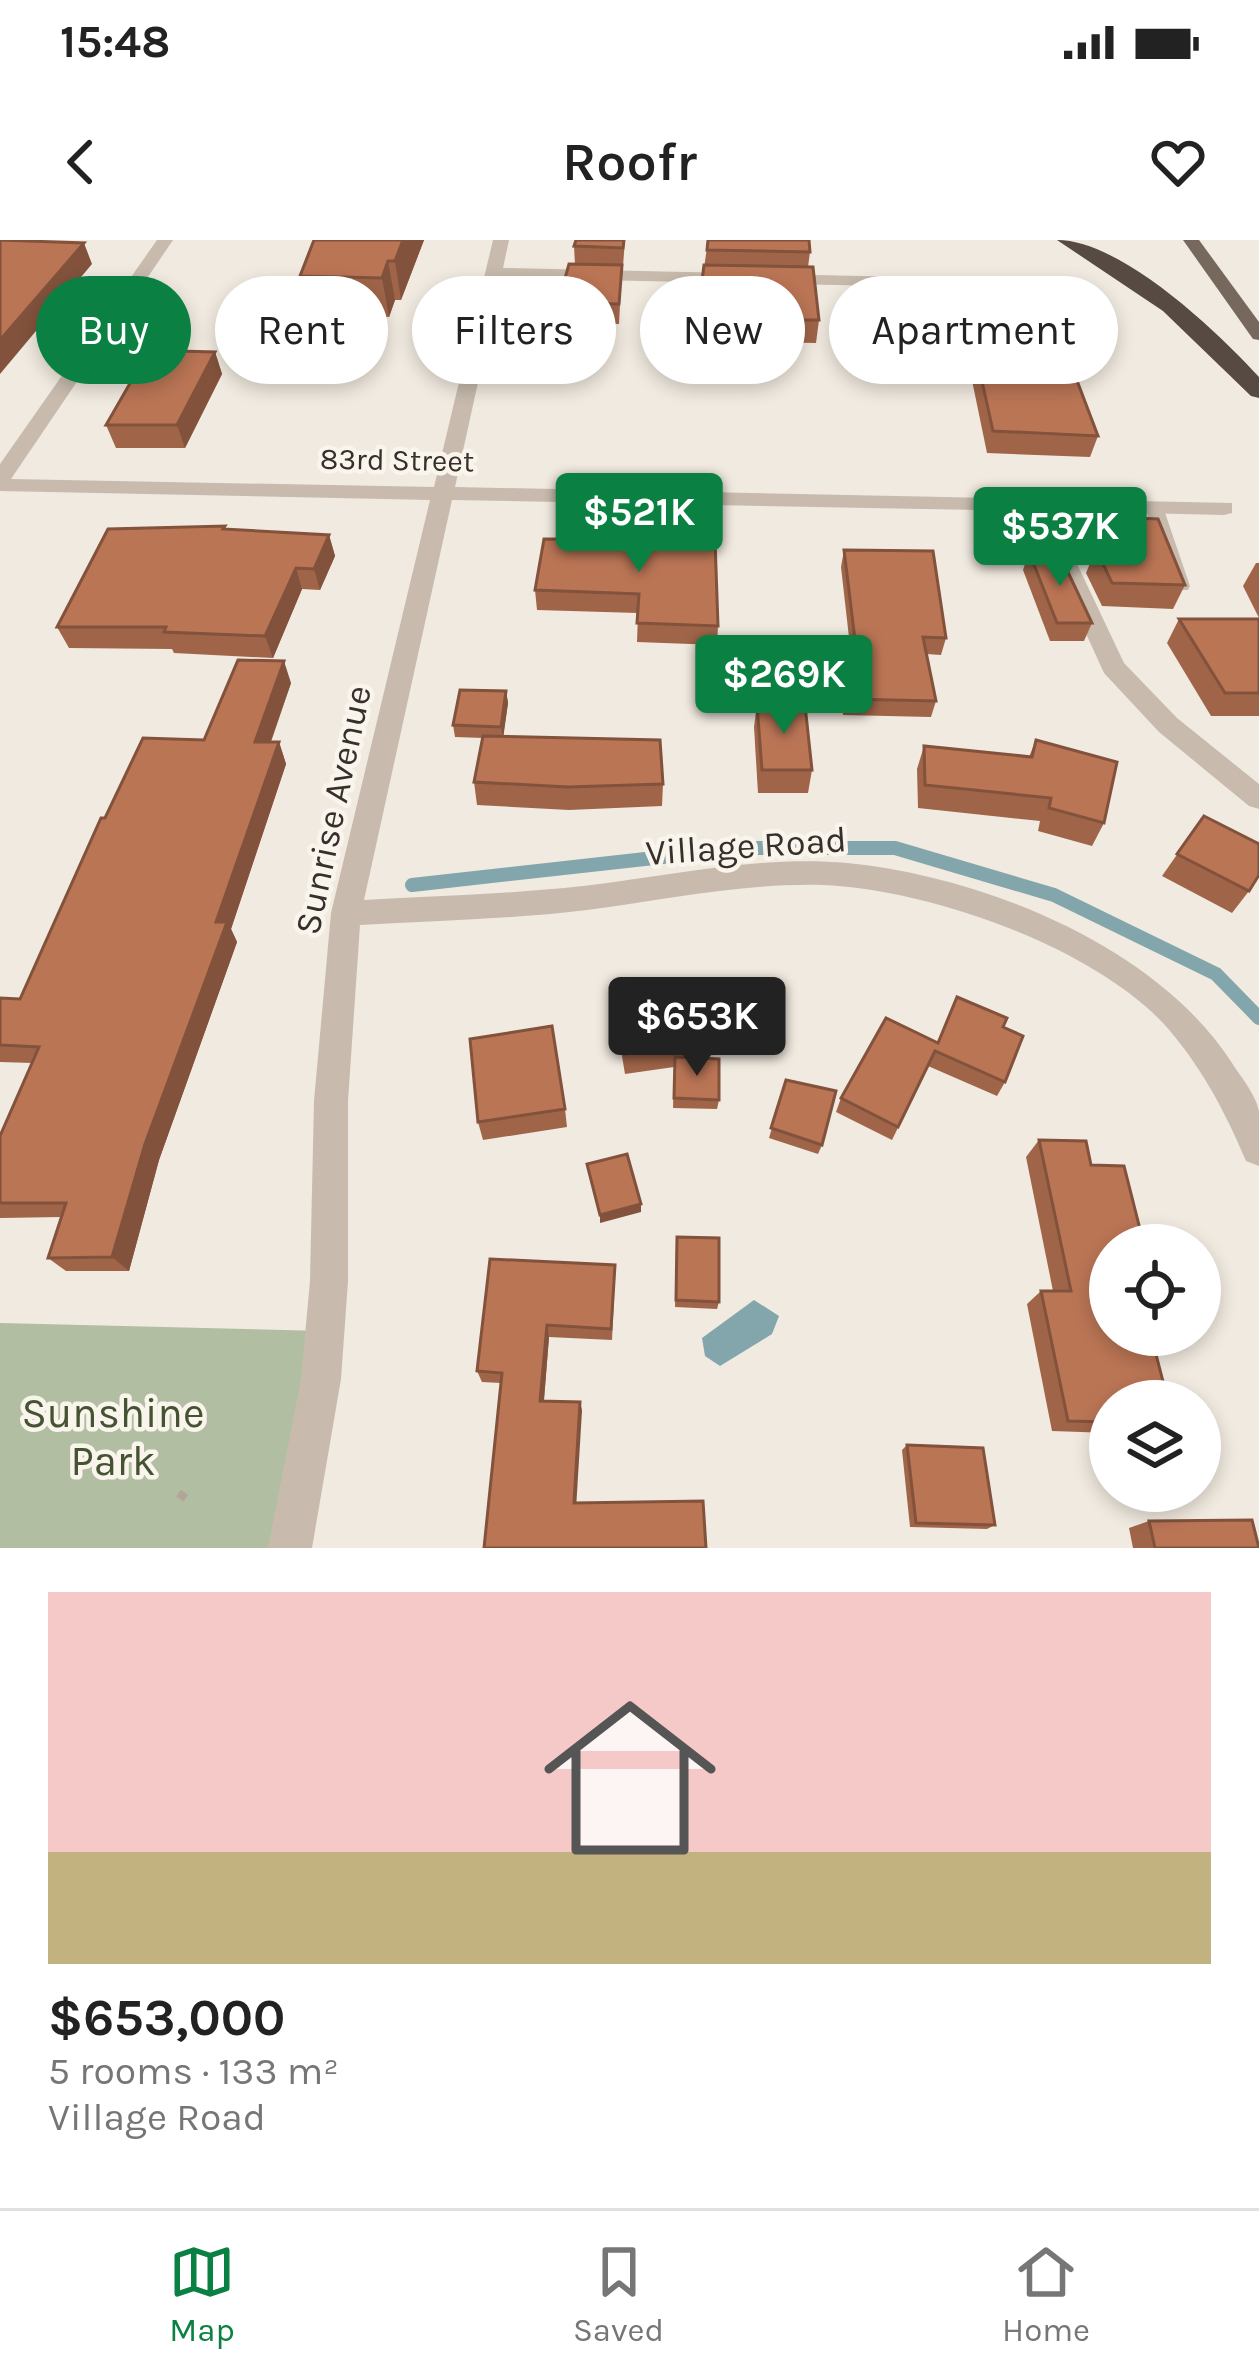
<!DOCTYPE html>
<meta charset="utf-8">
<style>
:root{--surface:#fff;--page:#f6f6f6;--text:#222;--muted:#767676;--line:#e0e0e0;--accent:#0b8043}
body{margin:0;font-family:Karla,sans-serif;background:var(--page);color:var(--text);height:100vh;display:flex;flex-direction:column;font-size:45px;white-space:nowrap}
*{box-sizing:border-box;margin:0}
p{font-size:39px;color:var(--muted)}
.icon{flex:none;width:66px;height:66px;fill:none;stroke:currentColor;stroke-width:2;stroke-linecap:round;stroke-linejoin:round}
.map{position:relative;height:1308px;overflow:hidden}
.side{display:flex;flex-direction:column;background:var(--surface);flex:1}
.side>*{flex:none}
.top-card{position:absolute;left:36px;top:36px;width:1188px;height:108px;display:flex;gap:24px}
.controls{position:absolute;left:1089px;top:984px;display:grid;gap:24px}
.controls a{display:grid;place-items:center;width:132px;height:132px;border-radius:50%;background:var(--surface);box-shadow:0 6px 18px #0003;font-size:60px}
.price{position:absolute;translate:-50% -102px;padding:0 27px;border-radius:12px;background:var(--accent);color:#fff;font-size:39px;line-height:78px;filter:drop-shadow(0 3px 6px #0008)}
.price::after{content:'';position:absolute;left:50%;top:72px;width:36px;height:27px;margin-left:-18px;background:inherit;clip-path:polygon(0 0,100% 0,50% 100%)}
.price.on{background:#222;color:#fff}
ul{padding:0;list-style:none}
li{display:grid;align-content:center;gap:24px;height:636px;padding:0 48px}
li+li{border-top:3px solid var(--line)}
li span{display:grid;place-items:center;height:372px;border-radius:0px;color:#555}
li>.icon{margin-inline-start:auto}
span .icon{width:216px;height:216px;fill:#fffc;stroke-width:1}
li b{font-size:51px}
.chip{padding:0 42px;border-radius:54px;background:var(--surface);box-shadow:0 6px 18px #0003;font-size:42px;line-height:108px}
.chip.on{background:var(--accent);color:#fff}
.status{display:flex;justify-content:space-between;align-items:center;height:84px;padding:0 60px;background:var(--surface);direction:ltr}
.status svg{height:33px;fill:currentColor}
header{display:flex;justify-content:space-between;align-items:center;height:156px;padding:0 48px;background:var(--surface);font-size:54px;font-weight:600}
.tabs{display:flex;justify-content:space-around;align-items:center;height:168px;border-top:3px solid var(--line);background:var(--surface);font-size:33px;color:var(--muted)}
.tabs a{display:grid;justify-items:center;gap:6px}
.tabs .on{color:var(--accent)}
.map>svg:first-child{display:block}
.green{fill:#b2bea1}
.water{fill:#82a6ab}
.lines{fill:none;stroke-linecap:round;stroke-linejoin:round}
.stream{stroke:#82a6ab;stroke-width:14}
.path{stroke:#b3a597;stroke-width:9;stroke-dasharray:8 8;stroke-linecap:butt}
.service{fill:#c8bbad;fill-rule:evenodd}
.minor{fill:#c8bbad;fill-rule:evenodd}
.primary{fill:#77685e;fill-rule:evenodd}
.motorway{fill:#574a43;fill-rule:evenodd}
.wall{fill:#a06549}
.shaded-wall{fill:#82523c}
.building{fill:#ba7555;stroke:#82523c;stroke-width:3}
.labels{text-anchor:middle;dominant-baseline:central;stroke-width:9;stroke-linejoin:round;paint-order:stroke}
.far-street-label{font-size:30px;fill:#372f2b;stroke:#f9f4ec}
.street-label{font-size:36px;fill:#372f2b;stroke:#f9f4ec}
.near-park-label{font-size:42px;fill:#445331;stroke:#f9f4ec}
</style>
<div class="status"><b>15:48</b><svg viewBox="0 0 49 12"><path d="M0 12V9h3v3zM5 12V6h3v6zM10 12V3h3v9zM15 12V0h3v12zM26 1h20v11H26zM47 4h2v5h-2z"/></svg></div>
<header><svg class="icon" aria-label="back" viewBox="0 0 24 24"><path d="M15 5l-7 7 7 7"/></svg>Roofr<svg class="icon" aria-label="heart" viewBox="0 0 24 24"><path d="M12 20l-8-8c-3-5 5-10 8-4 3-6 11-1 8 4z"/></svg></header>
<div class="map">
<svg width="1259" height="1308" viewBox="0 0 1259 1308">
<rect width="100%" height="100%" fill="#f1eae0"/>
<polygon class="green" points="0,1083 324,1091 284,1308 0,1308"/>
<polygon class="water" points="754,1060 779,1076 772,1094 720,1126 705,1116 702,1098"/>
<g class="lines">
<polyline class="stream" points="412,645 744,608 895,608 1054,655 1216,734 1259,778"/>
<polyline class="path" points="180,1259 188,1247"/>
<polygon class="service" points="1154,262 1163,267 1190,346 1188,350 1174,350 1172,346 1145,267"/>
<path class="minor" d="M157,0H173L11,239L434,247L493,0H509L503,28L1039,40L1041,44L1033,49L501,38L455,247L1232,263V273L1224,275L1052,271L1124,423L1177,478L1259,544V569L1249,566L1159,492L1104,433L1030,271L452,260L364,660C437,656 510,654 583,646C670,636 759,615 847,623C982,636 1157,706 1232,823C1241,837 1256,855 1259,871C1259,888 1259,909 1259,926L1246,921C1225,871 1199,822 1162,782C1088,705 927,649 822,645C743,643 665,660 587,670C512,679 436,681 360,685L348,861V1041L341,1139L312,1308H268L301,1139L310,1041L314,861L331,673L430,260L0,251V224Z"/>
<polygon class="primary" points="1183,0 1199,0 1259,82 1259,100 1253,99"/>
<path class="motorway" d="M1057,0C1121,0 1217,91 1259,137V158L1251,156L1163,71Z"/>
</g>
<g class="wall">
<polygon points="314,0 424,0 401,60 395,60 389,77 309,76 300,36"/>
<polygon points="625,0 623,26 622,26 619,84 559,83 558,63 575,25 574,6"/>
<polygon points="708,0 810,12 808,27 819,80 816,103 767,102 767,96 697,93 698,71"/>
<polygon points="912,56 1026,87 1098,196 1090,217 987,213 969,126 920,124 908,76"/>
<polygon points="215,112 222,134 185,208 116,208 106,185 171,120"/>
<polygon points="1115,277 1185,345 1173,369 1102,366 1086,333 1096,309 1102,309"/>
<polygon points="226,289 329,295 335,316 320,350 302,349 273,418 174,413 172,409 69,408 57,387"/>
<polygon points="544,299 718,386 717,405 637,402 638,373 537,370 535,350"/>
<polygon points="844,310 946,398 941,415 926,414 936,461 931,477 843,475 838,441 842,424 852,424 841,327"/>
<polygon points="1029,312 1092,383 1084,401 1050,401 1023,330"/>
<polygon points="1256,323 1259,323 1259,378 1243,346"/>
<polygon points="1179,379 1259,379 1259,476 1211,476 1167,403"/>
<polygon points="291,443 271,502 279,502 286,524 231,689 237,702 159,920 129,1031 66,1031 48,1018 61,977 0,978 0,896 32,823 0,822 0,758 20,759 105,578 204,500"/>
<polygon points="506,451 508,463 503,497 663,544 662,566 569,570 477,565 474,542 483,498 455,497 453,485"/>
<polygon points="757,464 812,530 808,553 758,553 754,487"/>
<polygon points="1036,500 1104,583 1092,606 1038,591 1040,581 918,568 917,529 924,506 1029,517"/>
<polygon points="1204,576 1249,651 1232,673 1162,636"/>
<polygon points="614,748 693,805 692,818 719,860 717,869 673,868 674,827 625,834 614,768"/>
<polygon points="1003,787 1005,842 997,856 928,826 892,900 836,872 841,858 937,803"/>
<polygon points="786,840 822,905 818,914 769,898"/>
<polygon points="565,869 567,887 483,900 478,882"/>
<polygon points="1039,900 1110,1005 1110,1193 1052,1191 1027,1064 1041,1051 1053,1051 1026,917"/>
<polygon points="676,1005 719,1062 717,1069 675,1067"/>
<polygon points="615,1038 612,1100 549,1097 544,1161 580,1162 582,1171 484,1308 501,1143 482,1142 477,1131"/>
<polygon points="907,1205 995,1285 987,1289 910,1287 902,1210"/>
<polygon points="1149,1281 1259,1308 1133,1308 1129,1288"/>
</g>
<g class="shaded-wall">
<polygon points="403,0 424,0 401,60 395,21"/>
<polygon points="84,3 92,24 0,134 0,100"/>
<polygon points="388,21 395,60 389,77 382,38"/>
<polygon points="215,112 222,134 185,208 177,185"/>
<polygon points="329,295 335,316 320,350 314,329"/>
<polygon points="296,328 302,349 273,418 265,396"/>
<polygon points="284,421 291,443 263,523 255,502"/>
<polygon points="506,451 508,463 503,499 501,487"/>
<polygon points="279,502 286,524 231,689 237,702 159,920 129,1031 112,1017 145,904 216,682"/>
<polygon points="641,964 641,972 600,983 600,975"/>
<polygon points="547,1085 549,1097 543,1170 540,1161"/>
<polygon points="580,1162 582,1171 576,1269 574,1263"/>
</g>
<g class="building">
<polygon points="0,0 84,3 0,100"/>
<polygon points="314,0 403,0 395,21 388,21 382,38 300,36"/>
<polygon points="576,0 624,0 623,8 574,6"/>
<polygon points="708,0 809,0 810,12 707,10"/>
<polygon points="569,24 622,25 619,64 558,63"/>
<polygon points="704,25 813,27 819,80 770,80 769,74 698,71"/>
<polygon points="912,56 1014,58 1026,87 1057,88 1098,196 993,191 974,105 925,104"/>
<polygon points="177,111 215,112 177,185 106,185 144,119 171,120"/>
<polygon points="1115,277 1158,279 1185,345 1112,343 1096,309 1115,310 1109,293 1121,293"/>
<polygon points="225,286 223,289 329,295 314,329 296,328 265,396 164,392 166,387 57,387 108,289"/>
<polygon points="544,299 715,300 718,386 637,383 639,354 535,350"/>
<polygon points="844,310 933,311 946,398 923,397 936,461 847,459 842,424 858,424"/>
<polygon points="1029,312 1059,313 1092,383 1057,383"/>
<polygon points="1179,379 1259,379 1259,453 1225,453"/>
<polygon points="238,420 284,421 255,502 279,502 216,682 227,682 145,904 112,1017 48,1018 66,963 0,963 0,896 39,807 0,805 0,758 20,759 101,578 105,578 143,498 204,500"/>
<polygon points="460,450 506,451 501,487 453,485"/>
<polygon points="757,464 805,465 812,530 762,530"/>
<polygon points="483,496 660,500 663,544 568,547 474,542"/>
<polygon points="1036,500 1117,522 1104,583 1049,568 1051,558 925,545 924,506 1032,517"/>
<polygon points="1204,576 1259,604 1259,635 1249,651 1177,614"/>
<polygon points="679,739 693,805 625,814 614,748"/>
<polygon points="957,757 1007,778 1003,787 1023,796 1005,842 935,811 898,887 841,858 886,778 938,803"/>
<polygon points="552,786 565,869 478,882 470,799"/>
<polygon points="675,817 719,819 719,860 674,858"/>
<polygon points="786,840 836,851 822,905 771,888"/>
<polygon points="1039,900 1086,901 1091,925 1124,926 1144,1005 1110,1005 1110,1095 1151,1095 1168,1161 1110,1161 1110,1182 1068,1181 1041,1051 1071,1051"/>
<polygon points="627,914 641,964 600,975 587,924"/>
<polygon points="677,997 719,998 719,1062 676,1060"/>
<polygon points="490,1019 615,1025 611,1089 547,1085 540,1161 580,1162 574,1263 703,1261 706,1308 484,1308 502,1133 477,1131"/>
<polygon points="907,1205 983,1208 995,1285 916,1283"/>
<polygon points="1252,1280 1259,1308 1155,1308 1149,1281"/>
</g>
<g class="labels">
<g class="far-street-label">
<text transform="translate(397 220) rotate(1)">83rd Street</text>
</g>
<g class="street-label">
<text transform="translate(333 570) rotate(-78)">Sunrise Avenue</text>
<text transform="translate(746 606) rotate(-4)">Village Road</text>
</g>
<g class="near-park-label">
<text x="113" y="1173">Sunshine<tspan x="113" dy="48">Park</tspan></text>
</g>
</g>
</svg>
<div class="controls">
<a><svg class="icon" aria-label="locate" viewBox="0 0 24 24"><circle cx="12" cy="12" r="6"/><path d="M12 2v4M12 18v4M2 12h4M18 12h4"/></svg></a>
<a><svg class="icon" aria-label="layers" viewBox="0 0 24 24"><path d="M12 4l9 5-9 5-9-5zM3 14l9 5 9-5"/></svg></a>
</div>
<b class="price" style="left:639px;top:335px">$521K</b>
<b class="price" style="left:1060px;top:349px">$537K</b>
<b class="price" style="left:784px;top:497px">$269K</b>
<b class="price on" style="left:697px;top:839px">$653K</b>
<div class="top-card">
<a class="chip on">Buy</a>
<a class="chip">Rent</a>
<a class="chip">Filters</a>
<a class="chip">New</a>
<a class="chip">Apartment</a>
</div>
</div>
<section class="side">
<ul>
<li><span style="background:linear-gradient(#f6c9c9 70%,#c2b280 0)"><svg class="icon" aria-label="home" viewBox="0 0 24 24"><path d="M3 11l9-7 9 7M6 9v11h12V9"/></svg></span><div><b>$653,000</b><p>5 rooms · 133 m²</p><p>Village Road</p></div></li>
</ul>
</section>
<nav class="tabs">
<a class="on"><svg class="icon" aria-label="map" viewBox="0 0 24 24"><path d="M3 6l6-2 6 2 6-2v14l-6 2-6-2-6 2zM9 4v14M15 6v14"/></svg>Map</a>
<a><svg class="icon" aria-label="saved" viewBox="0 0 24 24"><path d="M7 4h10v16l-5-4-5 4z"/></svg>Saved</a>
<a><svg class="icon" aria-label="home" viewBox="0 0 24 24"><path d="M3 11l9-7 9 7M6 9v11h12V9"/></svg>Home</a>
</nav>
